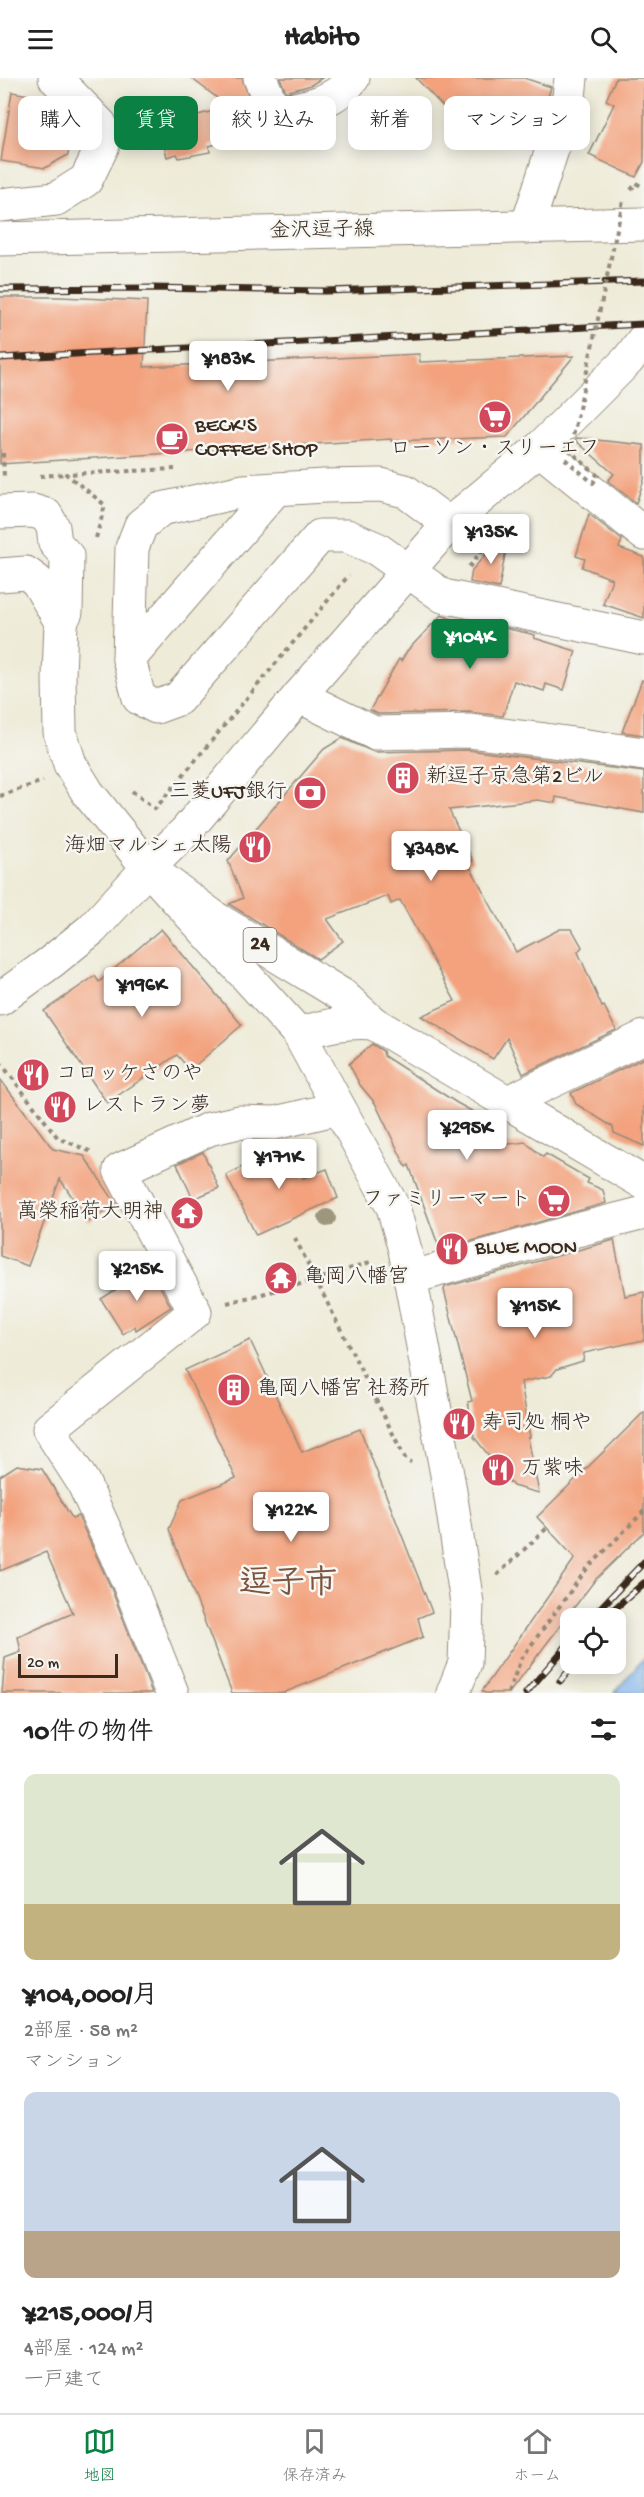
<!DOCTYPE html>
<html lang="ja">
<meta charset="utf-8">
<style>
:root{--surface:#fff;--page:#f2f2f2;--text:#222;--muted:#767676;--line:#e0e0e0;--accent:#0b8043}
body{margin:0;font-family:"Gochi Hand","Klee One",sans-serif;background:var(--page);color:var(--text);height:100vh;display:flex;flex-direction:column;font-size:22px;white-space:nowrap}
*{box-sizing:border-box;margin:0}
p{font-size:20px;color:var(--muted)}
.icon{flex:none;width:33px;height:33px;fill:none;stroke:currentColor;stroke-width:2;stroke-linecap:round;stroke-linejoin:round}
.map{position:relative;height:1615px;overflow:hidden}
.panel{display:flex;flex-direction:column;background:var(--surface);flex:1}
.panel>*{flex:none}
.banner{position:absolute;left:18px;top:18px;width:609px;height:54px;display:flex;gap:12px}
.fabs{position:absolute;left:560px;top:1530px;display:grid;gap:12px}
.fabs a{display:grid;place-items:center;width:66px;height:66px;border-radius:12px;background:var(--surface);box-shadow:0 3px 15px #0003;font-size:30px}
.scale{position:absolute;left:18px;bottom:15px;width:100px;box-sizing:border-box;padding-left:6px;border:3px solid #3b2a1e;border-top:0;font-size:16px;line-height:21px;white-space:nowrap;color:#3b2a1e;-webkit-text-stroke:4px #f6f6f2;paint-order:stroke}
.price{position:absolute;translate:-50% -51px;padding:0 14px;border-radius:6px;background:#fff;color:#222;font-size:20px;line-height:39px;filter:drop-shadow(0 2px 3px #0008)}
.price::after{content:'';position:absolute;left:50%;top:36px;width:18px;height:14px;margin-left:-9px;background:inherit;clip-path:polygon(0 0,100% 0,50% 100%)}
.price.current{background:var(--accent);color:#fff}
ul{padding:0;list-style:none}
li{display:grid;align-content:center;gap:12px;height:318px;padding:0 24px}
li span{display:grid;place-items:center;height:186px;border-radius:12px;color:#555}
li>.icon{margin-inline-start:auto}
span .icon{width:108px;height:108px;fill:#fffc;stroke-width:1}
li b{font-size:26px}
h2{display:flex;justify-content:space-between;align-items:center;height:72px;padding:0 24px;font-size:26px}
.tag{padding:0 21px;border-radius:12px;background:var(--surface);box-shadow:0 3px 15px #0003;font-size:21px;line-height:54px}
.tag.current{background:var(--accent);color:#fff}
header{display:flex;justify-content:space-between;align-items:center;height:78px;padding:0 24px;background:var(--surface);font-size:27px;font-weight:800}
.menu{display:flex;justify-content:space-around;align-items:center;height:84px;border-top:2px solid var(--line);background:var(--surface);font-size:16px;color:var(--muted)}
.menu a{display:grid;justify-items:center;gap:3px}
.menu .current{color:var(--accent)}
.map>svg:first-child{display:block}
.water{fill:#7db2eb;stroke:#5c6e84;stroke-width:1.5}
.building{fill:#f3a27d}
.lines{fill:none;stroke-linecap:round;stroke-linejoin:round}
.minor-casing{stroke:#948a7b;stroke-width:35}
.major-casing{stroke:#948a7b;stroke-width:35}
.path{stroke:#948a7b;stroke-width:4;stroke-dasharray:4.5 4.5;stroke-linecap:butt}
.minor{stroke:#fff;stroke-width:33}
.major{stroke:#fff;stroke-width:33}
.rail-casing{stroke:#3b2a1e;stroke-width:7}
.rail{stroke:#f6f6f2;stroke-width:4.5;stroke-dasharray:14;stroke-linecap:butt}
.path-bridge{stroke:#948a7b;stroke-width:4;stroke-dasharray:4.5 4.5;stroke-linecap:butt}
.tree{fill:#9c977d}
.labels{text-anchor:middle;dominant-baseline:central;stroke-width:5;stroke-linejoin:round;paint-order:stroke}
.shield{fill:#f6f6f2;stroke:#73675e;stroke-width:1.5}
.shield-label{font-size:20px;font-weight:bold;fill:#3b2a1e}
.street-label{font-size:21px;fill:#3b2a1e;stroke:#f6f6f2}
.poi-label{font-size:21px;fill:#3b2a1e;stroke:#f6f6f2;text-anchor:start}
.town-label{font-size:33px;font-weight:bold;fill:#7b543f;stroke:#f6f6f2}
</style>
<header><svg class="icon" aria-label="menu" viewBox="0 0 24 24"><path d="M4 6h16M4 12h16M4 18h16"/></svg>Habito<svg class="icon" aria-label="search" viewBox="0 0 24 24"><circle cx="10" cy="10" r="6"/><path d="M15 15l6 6"/></svg></header>
<div class="map">
<svg width="644" height="1615" viewBox="0 0 644 1615">
<rect width="100%" height="100%" fill="#f6f6f2"/>
<filter id="ink" filterUnits="userSpaceOnUse"><feTurbulence type="fractalNoise" baseFrequency=".0167" numOctaves="2"/><feDisplacementMap in="SourceGraphic" scale="12" xChannelSelector="R" yChannelSelector="G"/><feConvolveMatrix kernelMatrix="1 2 1 2 8 2 1 2 1" color-interpolation-filters="sRGB"/></filter>
<filter id="wash" filterUnits="userSpaceOnUse"><feTurbulence type="fractalNoise" baseFrequency=".008" numOctaves="4" result="noise"/><feDisplacementMap in="SourceGraphic" scale="24" xChannelSelector="R" yChannelSelector="G"/><feGaussianBlur stdDeviation="1.35" result="paint"/><feColorMatrix in="noise" values="0 0 0 0 0 0 0 0 0 0 0 0 0 0 0 0 0 1.4 0 .05"/><feComposite in="paint" operator="in"/></filter>
<g filter="url(#wash)">
<rect width="100%" height="100%" fill="#eeebd8"/>
<polygon class="water" points="644,1579 644,1615 614,1615"/>
<g id="blocks">
<g class="building">
<polygon points="191,0 242,0 258,42 268,52 209,68 210,74 179,80 177,76 167,79 159,47 229,29"/>
<polygon points="280,0 322,0 311,7 286,14"/>
<polygon points="416,0 524,0 551,9 535,64 470,42 466,46 453,32 450,36"/>
<polygon points="616,0 644,0 644,84 636,99 589,77 614,26 606,22"/>
<polygon points="12,14 41,19 40,26 57,29 61,33 61,39 65,40 62,54 70,63 68,77 45,90 1,83"/>
<polygon points="308,47 310,60 274,67 272,53"/>
<polygon points="0,219 60,219 147,223 144,289 419,276 420,284 574,278 507,359 391,363 391,361 0,386"/>
<polygon points="577,360 644,367 644,402 636,425 608,403 614,396 575,362"/>
<polygon points="589,436 622,462 619,470 644,479 644,540 603,526 612,501 582,489 585,481 576,478"/>
<polygon points="510,449 499,510 470,504 472,492"/>
<polygon points="441,537 463,545 464,541 527,555 535,557 534,560 576,573 564,612 546,606 544,613 514,603 503,638 469,634 378,636 370,632 399,581 401,583 407,573"/>
<polygon points="642,602 644,603 644,657 622,654"/>
<polygon points="342,660 374,674 468,672 644,694 644,735 556,719 555,725 538,722 449,732 473,783 468,785 516,874 560,851 572,851 582,869 578,874 602,929 604,928 616,952 523,996 507,960 493,981 421,938 455,923 400,822 391,826 388,818 327,841 343,863 318,881 229,826 243,820 228,783 324,671"/>
<polygon points="161,851 242,947 190,992 177,977 107,1025 44,933 95,898 99,904"/>
<polygon points="372,966 383,973 384,978 457,1025 481,1038 471,1059 510,1066 525,1064 543,1079 546,1076 589,1101 587,1105 603,1112 606,1125 440,1172 409,1087 406,1089 375,1025 360,1007 349,986"/>
<polygon points="644,980 644,1068 614,1055 613,1049 576,1026 571,1015"/>
<polygon points="0,1001 53,1071 84,1078 119,1130 103,1134 89,1144 60,1101 28,1188 0,1178"/>
<polygon points="287,1067 303,1100 327,1091 338,1120 256,1157 226,1097"/>
<polygon points="203,1074 219,1110 193,1121 177,1086"/>
<polygon points="614,1162 625,1218 644,1214 644,1262 584,1275 583,1283 557,1291 551,1298 521,1304 530,1359 528,1360 539,1415 513,1408 474,1359 468,1324 472,1323 444,1212 445,1209"/>
<polygon points="150,1190 171,1229 136,1252 135,1248 123,1256 101,1221"/>
<polygon points="250,1262 302,1374 360,1351 432,1534 418,1540 423,1559 283,1615 232,1615 169,1451 182,1422 236,1400 185,1292"/>
<polygon points="644,1334 644,1454 595,1502 509,1615 485,1615 482,1613 575,1480 537,1439"/>
<polygon points="17,1387 42,1391 72,1440 78,1438 111,1510 152,1615 2,1615 5,1580 21,1574 18,1559 73,1535 46,1474 0,1493 0,1398"/>
</g>
</g>
</g>
<g filter="url(#ink)">
<use href="#blocks" fill-opacity="0" stroke="#948a7b" stroke-width="1.5"/>
<g class="lines">
<defs>
<g id="minor">
<path d="M260,0L275,35C304,29 334,26 353,0"/>
<polyline points="0,127 56,121 86,102 103,67 100,46 55,0"/>
<polyline points="527,149 569,19 571,0"/>
<polyline points="539,371 644,456"/>
<polyline points="0,434 33,433 46,437 53,449 55,465 67,478 66,534 61,544 37,503 26,495 0,497"/>
<polyline points="449,446 405,413 381,407 324,408 243,413 161,431 141,447 132,470 129,581 139,620 156,629 178,621 320,458 347,458 377,471 443,518 644,560"/>
<polyline points="61,544 59,598 60,654 70,686 88,715 148,790 299,956 393,1129 405,1172 449,1407 467,1525 465,1585 453,1615"/>
<polyline points="129,581 275,412"/>
<polyline points="299,618 374,655 469,653 545,662 644,676"/>
<polyline points="148,790 186,753 299,618 449,446 539,371 628,282 644,261"/>
<polyline points="508,1024 644,959"/>
<polyline points="410,1200 577,1152 644,1135"/>
<polyline points="172,1615 128,1503 83,1404 49,1351 195,1234 120,1092 209,1051 239,1044 275,1045 339,1030"/>
</g>
<g id="major">
<polyline points="0,161 644,146"/>
<polyline points="0,921 51,884 92,851 148,790 215,840 342,917 373,945 644,1105"/>
<path d="M299,956C324,948 346,943 373,945"/>
</g>
</defs>
<use href="#minor" class="minor-casing"/>
<use href="#major" class="major-casing"/>
<g class="path">
<polyline points="631,112 636,105 644,110"/>
<polyline points="3,375 4,400"/>
<polyline points="40,398 66,396"/>
<polyline points="96,460 105,427 66,396 175,391"/>
<polyline points="469,489 498,452"/>
<polyline points="132,713 155,731 349,497"/>
<polyline points="0,718 43,703"/>
<polyline points="0,984 58,1060 92,1074"/>
<polyline points="295,1160 406,1382 411,1385"/>
<polyline points="227,1225 316,1202 373,1183"/>
<polyline points="497,1497 547,1450"/>
<polyline points="508,1615 521,1581 586,1492 644,1433"/>
</g>
<use href="#minor" class="minor"/>
<use href="#major" class="major"/>
<defs>
<g id="rail">
<polyline points="0,211 151,210 325,213 644,203"/>
<polyline points="0,280 644,246"/>
<polyline points="591,1540 644,1484"/>
<polyline points="604,1540 644,1505"/>
<polyline points="560,1603 575,1586"/>
<polyline points="526,1615 570,1564"/>
</g>
</defs>
<use href="#rail" class="rail-casing"/>
<use href="#rail" class="rail"/>
<polyline class="path-bridge" points="565,381 593,405 598,398 570,373 623,123"/>
</g>
<g class="tree">
<circle cx="327" cy="1140" r="9"/>
<circle cx="289" cy="1199" r="9"/>
</g>
</g>
<defs>
<symbol id="supermarket-disc" viewBox="-11 -11 22 22"><circle r="9.5" fill="#d1495b" stroke="#f6f6f2"/><path d="M-6-5.5h2.5l.6 2H6L4.5 2H-2.5L-4.4-4H-6ZM-1.5 3.2a1.3 1.3 0 1 0 .1 0ZM3 3.2a1.3 1.3 0 1 0 .1 0Z" fill="#fff"/></symbol>
<symbol id="cafe-disc" viewBox="-11 -11 22 22"><circle r="9.5" fill="#d1495b" stroke="#f6f6f2"/><path d="M-5.5-4.5H6V0H3Q3 3.5 0 3.5H-2.5Q-5.5 3.5-5.5 0ZM3-3.2v2h1.7v-2ZM-6 4.5H4V6H-6Z" fill="#fff"/></symbol>
<symbol id="building-disc" viewBox="-11 -11 22 22"><circle r="9.5" fill="#d1495b" stroke="#f6f6f2"/><path d="M-4-6H4V6H1V3H-1V6H-4ZM-2.5-4.3h1.7v1.8h-1.7ZM.8-4.3h1.7v1.8H.8ZM-2.5-1h1.7V.8h-1.7ZM.8-1h1.7V.8H.8Z" fill="#fff"/></symbol>
<symbol id="bank-disc" viewBox="-11 -11 22 22"><circle r="9.5" fill="#d1495b" stroke="#f6f6f2"/><path d="M-6-4H6V4H-6ZM0-2.3a2.3 2.3 0 1 0 0 4.6a2.3 2.3 0 1 0 0-4.6Z" fill="#fff"/></symbol>
<symbol id="restaurant-disc" viewBox="-11 -11 22 22"><circle r="9.5" fill="#d1495b" stroke="#f6f6f2"/><path d="M-5-6h1v4h1v-4h1v4h1v-4h1v5L-1.5 .5V6h-2V.5L-5-1ZM5-6V6H3V1.5H1.5Q1.5-4 5-6Z" fill="#fff"/></symbol>
<symbol id="temple-disc" viewBox="-11 -11 22 22"><circle r="9.5" fill="#d1495b" stroke="#f6f6f2"/><path d="M0-6L5-2H3V0L6.5 2.5H4V6H1.5V3h-3V6H-4V2.5H-6.5L-3 0V-2H-5Z" fill="#fff"/></symbol>
</defs>
<g fill-rule="evenodd">
<use href="#supermarket-disc" x="476" y="320" width="38" height="38"/>
<use href="#cafe-disc" x="153" y="342" width="38" height="38"/>
<use href="#building-disc" x="384" y="681" width="38" height="38"/>
<use href="#bank-disc" x="291" y="696" width="38" height="38"/>
<use href="#restaurant-disc" x="236" y="750" width="38" height="38"/>
<use href="#restaurant-disc" x="14" y="978" width="38" height="38"/>
<use href="#restaurant-disc" x="41" y="1010" width="38" height="38"/>
<use href="#supermarket-disc" x="535" y="1104" width="38" height="38"/>
<use href="#temple-disc" x="168" y="1116" width="38" height="38"/>
<use href="#restaurant-disc" x="433" y="1152" width="38" height="38"/>
<use href="#temple-disc" x="262" y="1181" width="38" height="38"/>
<use href="#building-disc" x="215" y="1293" width="38" height="38"/>
<use href="#restaurant-disc" x="440" y="1327" width="38" height="38"/>
<use href="#restaurant-disc" x="479" y="1373" width="38" height="38"/>
</g>
<g class="labels">
<rect class="shield" x="243.5" y="850" width="33" height="34" rx="4.5"/>
<g class="shield-label">
<text x="260" y="867">24</text>
</g>
<g class="street-label">
<text transform="translate(322 154) rotate(-1)">金沢逗子線</text>
</g>
<g class="poi-label">
<text x="195" y="349">BECK'S<tspan x="195" dy="24">COFFEE SHOP</tspan></text>
<text x="495" y="372" text-anchor="middle">ローソン・スリーエフ</text>
<text x="426" y="700">新逗子京急第2ビル</text>
<text x="287" y="715" text-anchor="end">三菱UFJ銀行</text>
<text x="232" y="769" text-anchor="end">海畑マルシェ太陽</text>
<text x="56" y="997">コロッケさのや</text>
<text x="83" y="1029">レストラン夢</text>
<text x="531" y="1123" text-anchor="end">ファミリーマート</text>
<text x="164" y="1135" text-anchor="end">萬榮稲荷大明神</text>
<text x="475" y="1171">BLUE MOON</text>
<text x="304" y="1200">亀岡八幡宮</text>
<text x="257" y="1312">亀岡八幡宮 社務所</text>
<text x="482" y="1346">寿司処 桐や</text>
<text x="521" y="1392">万紫味</text>
</g>
<g class="town-label">
<text x="288" y="1508">逗子市</text>
</g>
</g>
</svg>
<div class="fabs">
<a><svg class="icon" aria-label="locate" viewBox="0 0 24 24"><circle cx="12" cy="12" r="6"/><path d="M12 2v4M12 18v4M2 12h4M18 12h4"/></svg></a>
</div>
<div class="scale">20 m</div>
<b class="price" style="left:228px;top:314px">¥183K</b>
<b class="price" style="left:491px;top:487px">¥135K</b>
<b class="price current" style="left:470px;top:592px">¥104K</b>
<b class="price" style="left:431px;top:804px">¥348K</b>
<b class="price" style="left:142px;top:940px">¥196K</b>
<b class="price" style="left:467px;top:1083px">¥295K</b>
<b class="price" style="left:279px;top:1112px">¥171K</b>
<b class="price" style="left:137px;top:1224px">¥215K</b>
<b class="price" style="left:535px;top:1261px">¥115K</b>
<b class="price" style="left:291px;top:1465px">¥122K</b>
<div class="banner">
<a class="tag">購入</a>
<a class="tag current">賃貸</a>
<a class="tag">絞り込み</a>
<a class="tag">新着</a>
<a class="tag">マンション</a>
</div>
</div>
<section class="panel">
<h2>10件の物件<svg class="icon" aria-label="filters" viewBox="0 0 24 24"><path d="M4 7h16M4 17h16"/><circle cx="9" cy="7" r="2"/><circle cx="15" cy="17" r="2"/></svg></h2>
<ul>
<li><span style="background:linear-gradient(#dfe7d0 70%,#c2b280 0)"><svg class="icon" aria-label="home" viewBox="0 0 24 24"><path d="M3 11l9-7 9 7M6 9v11h12V9"/></svg></span><div><b>¥104,000/月</b><p>2部屋 · 58 m²</p><p>マンション</p></div></li>
<li><span style="background:linear-gradient(#c9d6e8 75%,#b9a48a 0)"><svg class="icon" aria-label="home" viewBox="0 0 24 24"><path d="M3 11l9-7 9 7M6 9v11h12V9"/></svg></span><div><b>¥215,000/月</b><p>4部屋 · 124 m²</p><p>一戸建て</p></div></li>
</ul>
</section>
<nav class="menu">
<a class="current"><svg class="icon" aria-label="map" viewBox="0 0 24 24"><path d="M3 6l6-2 6 2 6-2v14l-6 2-6-2-6 2zM9 4v14M15 6v14"/></svg>地図</a>
<a><svg class="icon" aria-label="saved" viewBox="0 0 24 24"><path d="M7 4h10v16l-5-4-5 4z"/></svg>保存済み</a>
<a><svg class="icon" aria-label="home" viewBox="0 0 24 24"><path d="M3 11l9-7 9 7M6 9v11h12V9"/></svg>ホーム</a>
</nav>
